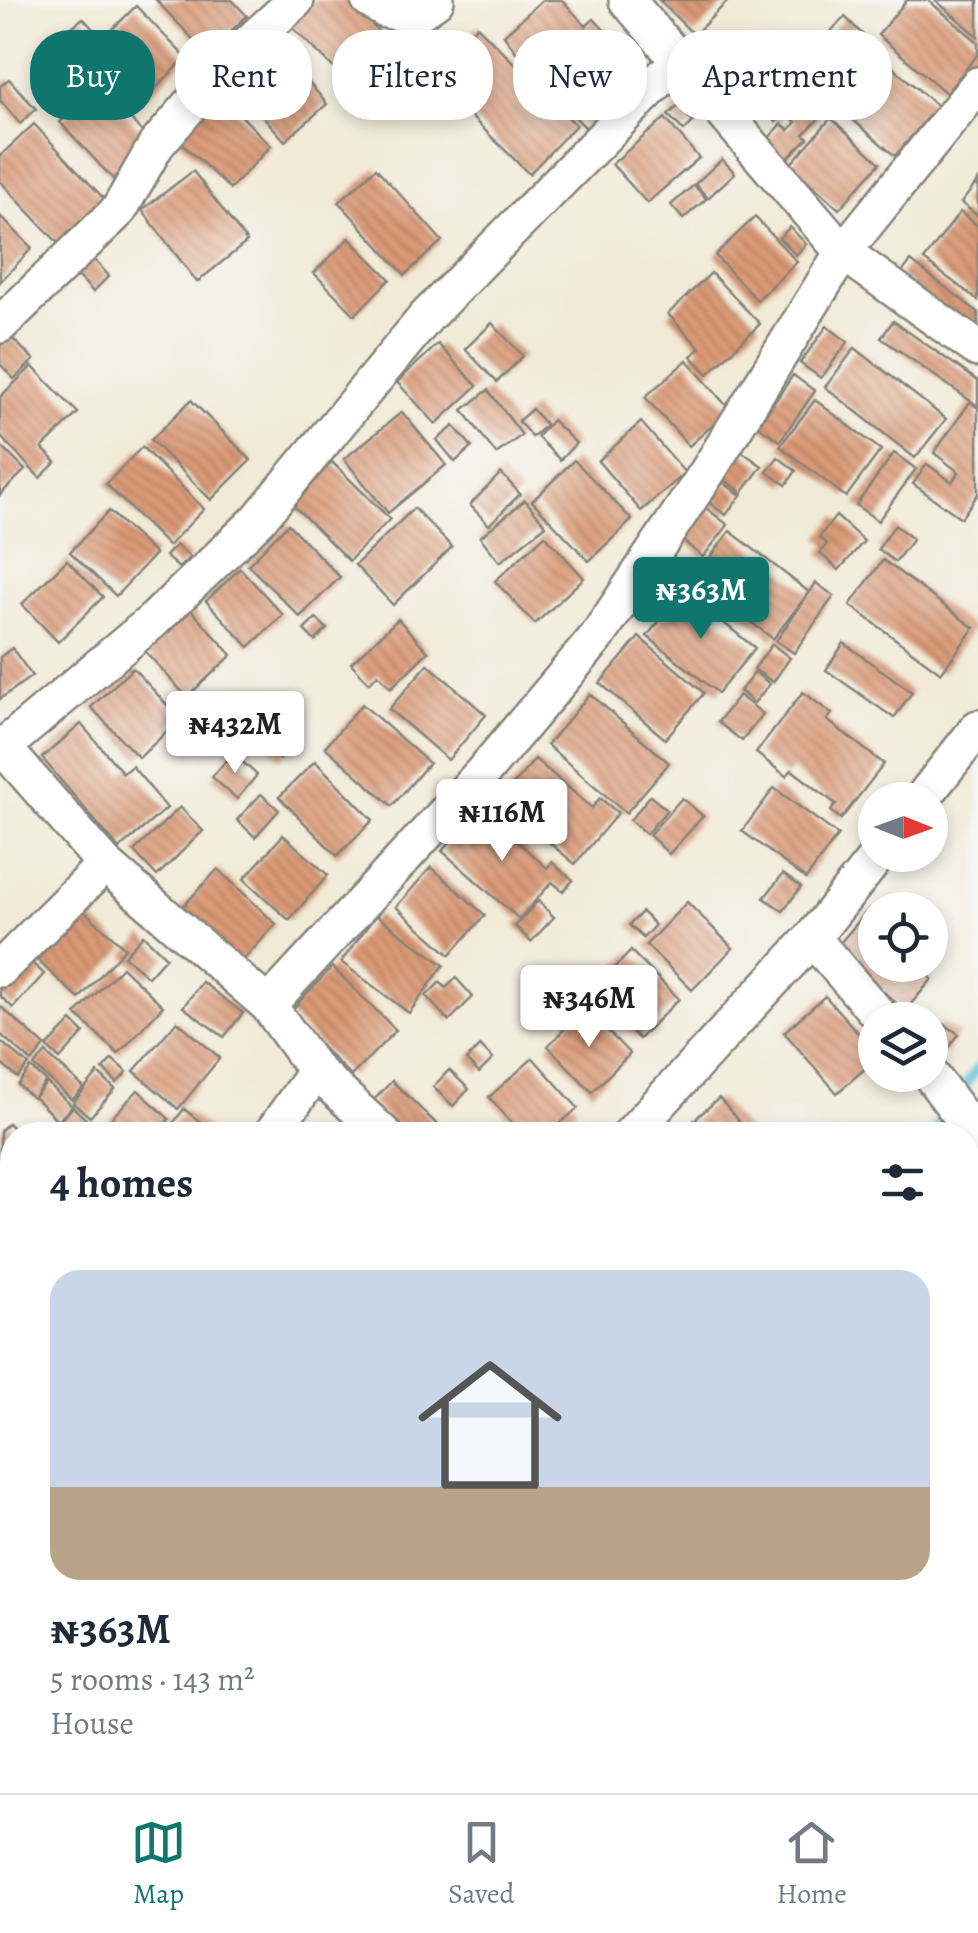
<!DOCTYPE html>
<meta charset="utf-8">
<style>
:root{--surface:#fff;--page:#f6f6f7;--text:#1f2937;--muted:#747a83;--line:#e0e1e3;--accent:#0f766e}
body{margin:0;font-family:Alegreya,serif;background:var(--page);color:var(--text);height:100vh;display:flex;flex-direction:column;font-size:38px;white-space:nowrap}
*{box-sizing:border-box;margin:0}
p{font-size:32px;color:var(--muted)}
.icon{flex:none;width:55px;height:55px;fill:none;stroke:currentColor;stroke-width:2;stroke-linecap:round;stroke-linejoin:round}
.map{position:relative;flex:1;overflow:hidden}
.panel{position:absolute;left:0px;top:1122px;width:980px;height:672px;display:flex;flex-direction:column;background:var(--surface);border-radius:40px 40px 0 0;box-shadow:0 5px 15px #0003}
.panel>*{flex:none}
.hud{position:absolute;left:30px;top:30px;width:920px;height:90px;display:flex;gap:20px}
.needle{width:65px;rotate:91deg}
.buttons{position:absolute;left:858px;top:782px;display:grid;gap:20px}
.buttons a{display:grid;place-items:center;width:90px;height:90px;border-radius:50%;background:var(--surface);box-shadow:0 5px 15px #0003;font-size:50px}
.price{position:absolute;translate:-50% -85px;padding:0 22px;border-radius:10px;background:#fff;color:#222;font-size:32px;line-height:65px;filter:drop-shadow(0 2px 5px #0008)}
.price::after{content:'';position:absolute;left:50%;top:60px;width:30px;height:22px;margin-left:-15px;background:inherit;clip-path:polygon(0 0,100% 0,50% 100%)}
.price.current{background:var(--accent);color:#fff}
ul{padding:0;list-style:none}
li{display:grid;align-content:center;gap:20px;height:530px;padding:0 50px}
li+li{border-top:2px solid var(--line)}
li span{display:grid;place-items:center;height:310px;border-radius:30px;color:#555}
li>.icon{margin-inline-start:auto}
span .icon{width:180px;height:180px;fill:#fffc;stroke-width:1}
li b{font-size:42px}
h2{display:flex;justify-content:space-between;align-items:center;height:120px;padding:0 50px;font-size:42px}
.chip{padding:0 35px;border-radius:40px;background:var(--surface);box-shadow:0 5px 15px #0003;font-size:35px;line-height:90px}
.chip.current{background:var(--accent);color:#fff}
.dock{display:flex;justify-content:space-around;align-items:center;height:140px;border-top:2px solid var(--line);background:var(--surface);font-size:28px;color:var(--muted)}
.dock a{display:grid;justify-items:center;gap:5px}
.dock .current{color:var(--accent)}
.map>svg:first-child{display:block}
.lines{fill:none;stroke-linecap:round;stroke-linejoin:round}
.stream{stroke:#61c3df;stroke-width:10}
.building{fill:url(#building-back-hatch)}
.minor-casing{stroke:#86837a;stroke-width:40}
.minor{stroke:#fff;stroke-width:35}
</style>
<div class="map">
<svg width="978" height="1793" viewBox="0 0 978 1793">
<defs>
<pattern id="building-back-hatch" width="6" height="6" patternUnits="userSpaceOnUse" patternTransform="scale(2.5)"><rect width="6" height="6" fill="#db9a77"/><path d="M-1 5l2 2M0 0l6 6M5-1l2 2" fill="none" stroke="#b17d61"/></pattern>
</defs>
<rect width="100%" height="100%" fill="#f6f6f2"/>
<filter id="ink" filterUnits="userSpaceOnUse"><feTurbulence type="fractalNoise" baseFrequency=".01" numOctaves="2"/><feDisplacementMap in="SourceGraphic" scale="20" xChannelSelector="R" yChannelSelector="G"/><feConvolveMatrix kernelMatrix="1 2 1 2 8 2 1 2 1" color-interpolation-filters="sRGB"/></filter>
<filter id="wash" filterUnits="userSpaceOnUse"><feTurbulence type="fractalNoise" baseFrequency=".0048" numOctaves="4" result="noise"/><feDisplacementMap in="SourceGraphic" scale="40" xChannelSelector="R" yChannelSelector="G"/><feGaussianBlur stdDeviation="2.25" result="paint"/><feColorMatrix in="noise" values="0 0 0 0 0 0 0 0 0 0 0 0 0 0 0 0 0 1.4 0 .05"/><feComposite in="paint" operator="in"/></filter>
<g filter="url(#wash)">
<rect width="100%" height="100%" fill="#f1ead7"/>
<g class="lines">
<g class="stream">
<polyline points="957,1097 978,1067"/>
<polyline points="931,1135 947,1111"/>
<polyline points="190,1793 200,1782"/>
</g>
</g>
<g id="blocks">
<g class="building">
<polygon points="156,0 232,0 247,16 207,54"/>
<polygon points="314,0 347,0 380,33 340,74 290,25"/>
<polygon points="542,0 562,0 586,26 594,19 638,67 608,94 596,80 570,104 541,70 534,77 504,35"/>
<polygon points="659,0 729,0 694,35"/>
<polygon points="907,0 928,0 978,42 978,54 946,93 878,35"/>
<polygon points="935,0 978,0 978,36"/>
<polygon points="136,6 186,58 141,103 90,51"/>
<polygon points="845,17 886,58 846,100 842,95 804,134 808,138 785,161 765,142 782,124 789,130 796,122 786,112 776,122 759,105"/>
<polygon points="83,18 93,29 78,41 68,30"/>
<polygon points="477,26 576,125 529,174 429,75"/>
<polygon points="276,44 327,104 285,141 233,82"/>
<polygon points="887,62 937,106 895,156 844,112"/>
<polygon points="9,79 36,109 20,124 0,100 0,86"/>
<polygon points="98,86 152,142 113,179 60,122"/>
<polygon points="218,92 271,146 230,189 175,137"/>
<polygon points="589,95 607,113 589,131 571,113"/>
<polygon points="678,106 693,122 684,131 668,115"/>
<polygon points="665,118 699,158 647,203 612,164"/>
<polygon points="831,118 880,163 839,209 790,165"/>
<polygon points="34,124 105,200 59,244 0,181 0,156"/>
<polygon points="722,159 735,173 708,198 695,184"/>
<polygon points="376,168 442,241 405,275 339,202"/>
<polygon points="193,171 247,242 197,282 142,210"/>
<polygon points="978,181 978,216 961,203"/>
<polygon points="694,185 706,199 683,219 671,205"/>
<polygon points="960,212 978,226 978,300 924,260"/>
<polygon points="0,216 32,248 0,282"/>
<polygon points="755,217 797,262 757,300 715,255"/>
<polygon points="790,227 806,244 796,255 779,238"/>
<polygon points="349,238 390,279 355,315 314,273"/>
<polygon points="86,251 109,276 93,292 70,267"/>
<polygon points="911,261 978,312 978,336 899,276"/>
<polygon points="711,273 760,324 708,374 691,356 700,348 668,314"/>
<polygon points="893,321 978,381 978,406 881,338"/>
<polygon points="492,323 523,356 497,382 465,349"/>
<polygon points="827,326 848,342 821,378 800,363"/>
<polygon points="10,336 34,360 14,379 0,364 0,346"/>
<polygon points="438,344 477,386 436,424 397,382"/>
<polygon points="855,348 946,419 915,458 825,387"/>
<polygon points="687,360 730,410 689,446 645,397"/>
<polygon points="32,366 78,413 42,448 56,462 40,478 0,436 0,397"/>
<polygon points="793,375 815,391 780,441 758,426"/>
<polygon points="488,390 522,435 496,454 463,410"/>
<polygon points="191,400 251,460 211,500 151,440"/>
<polygon points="815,400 881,450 846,497 780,446"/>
<polygon points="970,402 978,408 978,494 961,518 913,484 927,464 952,482 959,472 934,453"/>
<polygon points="532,409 546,425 532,437 518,421"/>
<polygon points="402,412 446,465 388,513 344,459"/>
<polygon points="552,420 576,443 560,460 537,437"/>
<polygon points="641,422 685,473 641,511 598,461"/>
<polygon points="454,426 472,447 455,462 437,440"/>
<polygon points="0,445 25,470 0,495"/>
<polygon points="142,447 204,509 168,546 106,484"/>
<polygon points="737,448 762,466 742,493 717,474"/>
<polygon points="894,453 916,469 878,521 856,505"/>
<polygon points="778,457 796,471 786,485 767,472"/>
<polygon points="574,460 632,520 589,561 532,501"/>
<polygon points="332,462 390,519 349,561 292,504"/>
<polygon points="501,473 520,494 489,525 470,505"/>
<polygon points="718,479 741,495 726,515 704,499"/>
<polygon points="525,500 546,525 500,562 480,537"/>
<polygon points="414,508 452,547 393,605 355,565"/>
<polygon points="706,508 728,525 703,557 681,539"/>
<polygon points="109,511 155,554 116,596 70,552"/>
<polygon points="836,516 864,541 839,570 820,553 827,544 819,537"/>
<polygon points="288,524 340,577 300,617 248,565"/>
<polygon points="895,525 913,539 895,562 878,549"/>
<polygon points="730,531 809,592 773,639 695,578"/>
<polygon points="545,535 584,578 535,624 495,581"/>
<polygon points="176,545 190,557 179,568 165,556"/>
<polygon points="67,560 103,597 58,642 22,604"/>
<polygon points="883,560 974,628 941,673 850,605"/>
<polygon points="240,568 283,615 249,647 206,601"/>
<polygon points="816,583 834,596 794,653 776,641"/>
<polygon points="684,591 755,648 718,693 647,636"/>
<polygon points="190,609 232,655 187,697 145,651"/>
<polygon points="316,618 327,629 315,641 304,630"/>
<polygon points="398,619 428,652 391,688 378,674 369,683 351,663"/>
<polygon points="639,637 704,693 665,739 600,683"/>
<polygon points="844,643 912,692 894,718 826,670"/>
<polygon points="772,644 790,658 773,682 754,669"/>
<polygon points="12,648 32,676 0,699 0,657"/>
<polygon points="428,664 486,715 448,760 389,709"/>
<polygon points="133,668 180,719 139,758 91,707"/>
<polygon points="755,672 770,684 754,703 740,691"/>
<polygon points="803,692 832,714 827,720 884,764 841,819 831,811 836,804 792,770 786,776 756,753"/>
<polygon points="590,694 669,763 626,813 547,745"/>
<polygon points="739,695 763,714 742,741 718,722"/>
<polygon points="362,704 429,763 392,806 325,747"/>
<polygon points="81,724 123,773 132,766 167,808 119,849 42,758"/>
<polygon points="283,733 295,745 280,759 269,747"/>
<polygon points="233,753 257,775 237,799 212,777"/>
<polygon points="535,759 592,808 600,798 618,813 575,864 499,801"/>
<polygon points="315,761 373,820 337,856 279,797"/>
<polygon points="774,788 838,835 806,879 742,831"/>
<polygon points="261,794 279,810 255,837 237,820"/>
<polygon points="650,796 667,810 646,834 630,820"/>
<polygon points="682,798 703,816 669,854 649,835"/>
<polygon points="180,807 203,831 157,876 134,851"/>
<polygon points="480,808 547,868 552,862 573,880 563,891 552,882 519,919 442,851"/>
<polygon points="283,835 328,875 289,920 244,879"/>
<polygon points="431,867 485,915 450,955 396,907"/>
<polygon points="218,869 276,924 236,968 177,913"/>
<polygon points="783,874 801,887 783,911 764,898"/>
<polygon points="538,901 554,917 531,942 515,926"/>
<polygon points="687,902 733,948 692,990 646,945"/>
<polygon points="869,909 875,915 875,965 917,965 932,979 905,1011 835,949"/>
<polygon points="83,910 125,948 79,999 37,960"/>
<polygon points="642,912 655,925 643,938 629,925"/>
<polygon points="376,915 444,965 409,1013 341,962"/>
<polygon points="143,935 166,957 148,977 124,956"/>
<polygon points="631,951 679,999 639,1039 591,991"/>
<polygon points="24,955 44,974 13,1008 0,996 0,980"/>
<polygon points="122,967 163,1006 118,1054 76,1014"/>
<polygon points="332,967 396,1030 351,1076 288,1014"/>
<polygon points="456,978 473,997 449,1021 426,996 440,982 446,988"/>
<polygon points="202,982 243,1013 224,1037 183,1007"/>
<polygon points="825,996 875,1052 875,1060 837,1093 784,1032"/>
<polygon points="0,1006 45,1046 32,1062 0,1034"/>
<polygon points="585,1008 630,1054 592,1092 548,1046"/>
<polygon points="72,1021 84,1033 60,1059 47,1047"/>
<polygon points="177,1021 220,1058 178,1109 134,1071"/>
<polygon points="941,1022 959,1034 945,1053 930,1042"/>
<polygon points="0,1041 29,1065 18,1078 0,1063"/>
<polygon points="480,1046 493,1059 479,1073 466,1060"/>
<polygon points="46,1053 84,1088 72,1100 34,1066"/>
<polygon points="533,1058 578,1108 547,1135 523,1135 489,1097"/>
<polygon points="112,1059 127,1072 117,1083 103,1069"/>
<polygon points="31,1068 46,1081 33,1098 18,1085"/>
<polygon points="449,1070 469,1089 453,1106 433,1087"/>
<polygon points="98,1073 115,1089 90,1117 73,1103"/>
<polygon points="392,1081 448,1135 404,1135 371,1103"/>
<polygon points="47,1083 72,1106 58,1121 34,1097"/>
<polygon points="138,1090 169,1119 154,1135 121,1135 108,1122"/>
<polygon points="719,1098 751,1135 677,1135"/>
<polygon points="73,1107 89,1122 77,1135 47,1135"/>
<polygon points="184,1109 217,1135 164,1135"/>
<polygon points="8,1123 20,1135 12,1135 12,1203 0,1216 0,1131"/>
<polygon points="11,1253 12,1253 12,1317 0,1313 0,1293"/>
<polygon points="978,1383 978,1454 968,1444 968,1394"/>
<polygon points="978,1598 978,1638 968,1628 968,1609"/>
<polygon points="0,1624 12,1627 12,1687 0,1684"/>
<polygon points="0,1693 12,1696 12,1774 0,1772"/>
<polygon points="306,1782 369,1782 366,1793 302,1793"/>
</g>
</g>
</g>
<g filter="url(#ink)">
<use href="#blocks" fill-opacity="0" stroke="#86837a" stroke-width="2.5"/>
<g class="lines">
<defs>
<g id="minor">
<polyline points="369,0 385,10 415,15 436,0"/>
<polyline points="627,0 843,252 978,349"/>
<polyline points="0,325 119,210 156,145 227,63 296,0"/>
<polyline points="0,744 105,864 268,1005 316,1071 385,1135"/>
<polyline points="3,747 155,619 258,520 426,317 680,59"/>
<polyline points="921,800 978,728"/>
<polyline points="812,938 883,1020"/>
<polyline points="0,969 105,864"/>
<polyline points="268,1005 483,772 597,637 708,471 843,252 978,85"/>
<polyline points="930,1074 978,1138"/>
<polyline points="271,1135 316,1071"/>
<polyline points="630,1135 812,938 878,855"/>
<polyline points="76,1793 77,1782"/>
</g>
</defs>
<use href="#minor" class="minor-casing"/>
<use href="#minor" class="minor"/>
</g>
</g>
</svg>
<div class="buttons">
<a><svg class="needle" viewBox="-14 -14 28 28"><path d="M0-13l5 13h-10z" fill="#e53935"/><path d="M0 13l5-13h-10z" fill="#747a83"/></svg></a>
<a><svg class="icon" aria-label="locate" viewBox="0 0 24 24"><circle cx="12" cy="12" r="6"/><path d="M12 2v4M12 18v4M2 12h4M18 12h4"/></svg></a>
<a><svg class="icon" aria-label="layers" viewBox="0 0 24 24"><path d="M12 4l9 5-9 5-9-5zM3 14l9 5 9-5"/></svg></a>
</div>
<b class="price current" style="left:701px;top:642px">₦363M</b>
<b class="price" style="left:235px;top:776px">₦432M</b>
<b class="price" style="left:502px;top:864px">₦116M</b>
<b class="price" style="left:589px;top:1050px">₦346M</b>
<div class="hud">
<a class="chip current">Buy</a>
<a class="chip">Rent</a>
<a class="chip">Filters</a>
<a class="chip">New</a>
<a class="chip">Apartment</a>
</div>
<section class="panel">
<h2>4 homes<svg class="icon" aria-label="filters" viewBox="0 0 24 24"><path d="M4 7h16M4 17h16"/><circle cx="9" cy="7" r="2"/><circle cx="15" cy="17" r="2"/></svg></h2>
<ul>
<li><span style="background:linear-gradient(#c9d6e8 70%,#b9a48a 0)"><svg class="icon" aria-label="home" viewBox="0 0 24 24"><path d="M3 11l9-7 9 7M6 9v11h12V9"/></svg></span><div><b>₦363M</b><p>5 rooms · 143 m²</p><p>House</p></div></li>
</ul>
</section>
</div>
<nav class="dock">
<a class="current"><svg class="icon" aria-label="map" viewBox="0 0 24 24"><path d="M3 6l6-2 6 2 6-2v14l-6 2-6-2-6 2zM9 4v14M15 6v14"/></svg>Map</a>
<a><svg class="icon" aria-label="saved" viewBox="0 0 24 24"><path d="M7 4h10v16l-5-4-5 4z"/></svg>Saved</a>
<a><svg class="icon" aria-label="home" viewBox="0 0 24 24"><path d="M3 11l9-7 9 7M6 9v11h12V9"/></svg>Home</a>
</nav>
